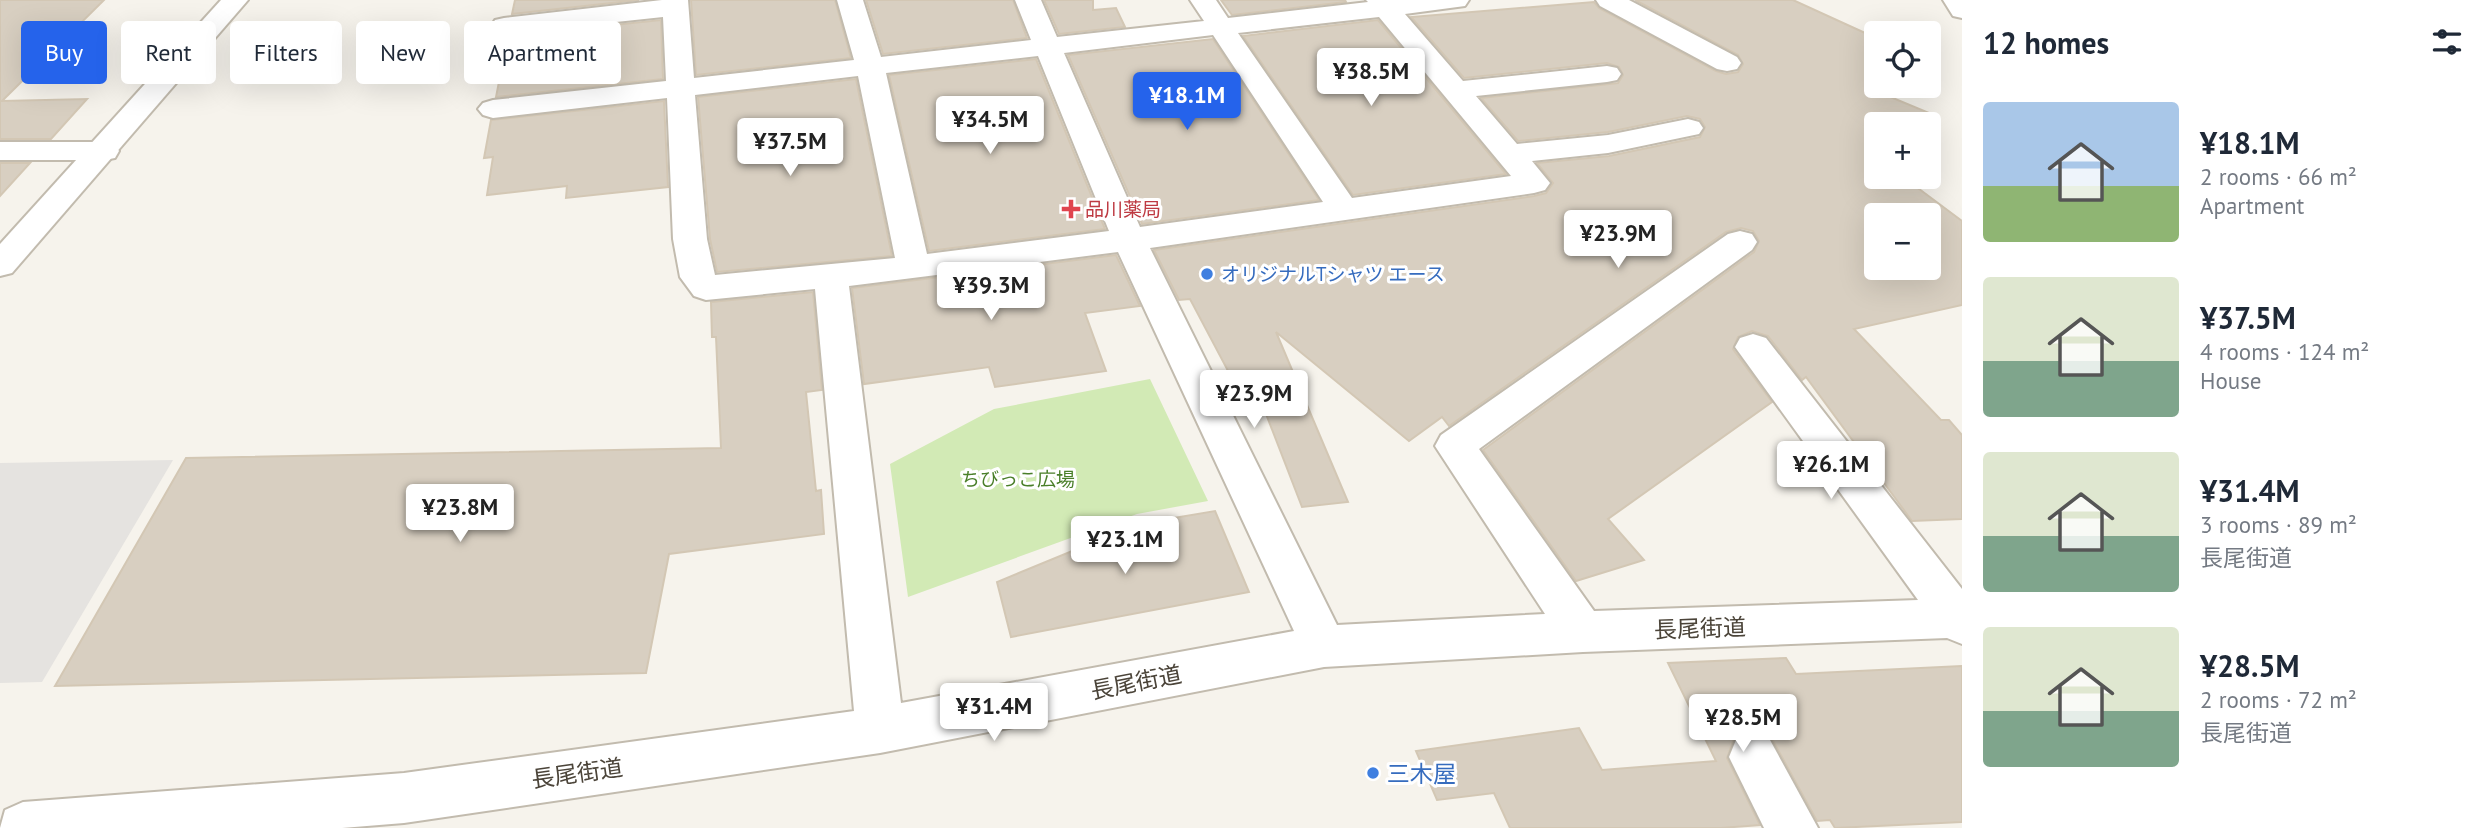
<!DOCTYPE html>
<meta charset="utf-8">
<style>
:root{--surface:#fff;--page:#f2f2f3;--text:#1f2937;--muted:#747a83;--accent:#2563eb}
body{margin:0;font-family:"PT Sans","Noto Sans JP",sans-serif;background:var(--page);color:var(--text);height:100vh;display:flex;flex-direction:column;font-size:26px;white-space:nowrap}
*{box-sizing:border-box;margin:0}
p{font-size:23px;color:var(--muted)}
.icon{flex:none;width:38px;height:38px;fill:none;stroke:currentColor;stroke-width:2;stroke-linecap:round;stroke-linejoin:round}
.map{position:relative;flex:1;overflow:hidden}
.details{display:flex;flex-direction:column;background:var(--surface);width:525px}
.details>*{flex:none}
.top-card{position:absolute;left:21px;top:21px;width:665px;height:63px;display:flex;gap:14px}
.controls{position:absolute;left:1864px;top:21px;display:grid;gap:14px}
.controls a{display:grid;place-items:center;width:77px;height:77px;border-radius:7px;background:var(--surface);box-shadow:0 7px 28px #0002;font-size:35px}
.price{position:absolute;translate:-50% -60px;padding:0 16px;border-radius:7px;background:#fff;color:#222;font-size:23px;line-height:46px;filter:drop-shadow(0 2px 4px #0008)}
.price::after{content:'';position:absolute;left:50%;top:42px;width:21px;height:16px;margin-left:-10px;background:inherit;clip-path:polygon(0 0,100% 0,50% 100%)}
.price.on{background:var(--accent);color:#fff}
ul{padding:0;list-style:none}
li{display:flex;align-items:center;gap:21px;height:175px;padding:0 21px}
li span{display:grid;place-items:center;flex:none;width:196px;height:140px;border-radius:7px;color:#555}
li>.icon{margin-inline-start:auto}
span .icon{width:84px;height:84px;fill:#fffc;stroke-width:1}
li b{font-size:30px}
h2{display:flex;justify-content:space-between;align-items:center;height:84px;padding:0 21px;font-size:30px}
.chip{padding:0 24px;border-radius:7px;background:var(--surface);box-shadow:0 7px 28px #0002;font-size:24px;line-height:63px}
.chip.on{background:var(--accent);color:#fff}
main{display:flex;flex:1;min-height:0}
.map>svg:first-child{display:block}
.green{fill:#d2eab5}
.parking{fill:#e5e3e0}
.building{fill:#d8cfc1;stroke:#d3c7b4;stroke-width:2;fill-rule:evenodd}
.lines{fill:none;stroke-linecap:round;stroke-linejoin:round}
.minor-casing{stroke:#c2bbae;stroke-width:4}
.tertiary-casing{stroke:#c2bbae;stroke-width:4}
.minor{fill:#fff;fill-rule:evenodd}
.tertiary{fill:#fff;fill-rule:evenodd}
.health-dot{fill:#e0444e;stroke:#fff;stroke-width:2.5}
.shop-dot{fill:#3f7fe0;stroke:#fff;stroke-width:2.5}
.labels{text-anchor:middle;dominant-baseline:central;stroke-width:6;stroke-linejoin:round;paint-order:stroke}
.health-label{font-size:19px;fill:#be3a42;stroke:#fff;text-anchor:start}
.shop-label{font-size:19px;fill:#366cbe;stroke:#fff;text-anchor:start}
.park-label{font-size:19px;fill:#4a7f2a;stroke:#fff}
.near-street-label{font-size:23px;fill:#4b4439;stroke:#fff}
.near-shop-label{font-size:23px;fill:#366cbe;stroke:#fff;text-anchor:start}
</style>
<main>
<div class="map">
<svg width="1962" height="828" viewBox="0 0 1962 828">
<rect width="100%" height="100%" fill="#f6f3ec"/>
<polygon class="green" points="1150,379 1208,501 1137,514 908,597 890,464 994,409"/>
<polygon class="parking" points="173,460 42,682 0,683 0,463"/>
<g class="building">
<polygon points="0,0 104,0 2,101 87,99 51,139 0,139"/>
<polygon points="515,0 639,0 512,14"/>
<polygon points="691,0 835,0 851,58 696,75"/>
<polygon points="866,0 1013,0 1027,38 883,54"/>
<polygon points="1044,0 1093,0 1093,10 1116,8 1125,27 1059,34"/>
<polygon points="1221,0 1345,0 1346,2 1232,15"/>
<path d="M1635,0H1793L1876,38V91L1934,115L1924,124H1876V177H1903L1962,221V305L1854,329L1941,420H1949L1962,435V519L1912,521L1806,377L1802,380L1768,336L1752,331L1738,337L1733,349L1772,402L1608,519L1644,560L1576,581L1483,450L1754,252L1759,241L1753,231L1741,228L1726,232L1449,426L1442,417L1409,441L1276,332L1348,502L1302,507L1261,401L1245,403L1190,299L1179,300L1154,250L1534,196L1546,193L1553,183L1537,163L1609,156L1700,137L1705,127L1700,119L1687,116L1608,132L1518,141L1481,98L1618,83L1623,75L1619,67L1607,63L1464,78L1411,17L1594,2L1599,8L1716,71L1726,74L1738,72L1743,64L1738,55ZM1876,215H1928V268H1876Z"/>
<polygon points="661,20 663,79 496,97 508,36"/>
<polygon points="1378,20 1506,174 1353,195 1243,36"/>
<polygon points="1213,39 1319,200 1142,224 1068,55"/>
<polygon points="1036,59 1105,229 929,251 889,75"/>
<polygon points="856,79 892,256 717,272 710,239 698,97"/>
<polygon points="664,101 668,187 566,198 567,186 487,195 493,157 484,158 491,120"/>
<polygon points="0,163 30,163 0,196"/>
<polygon points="1116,255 1140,306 1085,313 1106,371 995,387 989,367 864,384 852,288"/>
<polygon points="813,292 822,390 806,392 816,491 821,490 824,534 669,554 646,673 55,686 186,458 721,448 716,337 712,337 711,302"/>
<polygon points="1215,511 1249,592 1011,637 997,582 1138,524"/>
<polygon points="1786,658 1796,674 1962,666 1962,822 1835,828 1830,820 1817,821 1772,739 1754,731 1734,739 1727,758 1760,825 1721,828 1510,828 1494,793 1437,800 1416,751 1579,728 1602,770 1716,761 1668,663"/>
</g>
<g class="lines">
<defs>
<g id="minor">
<path d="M662,0H688L694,78L854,60L837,0H863L881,57L1031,40L1015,0H1041L1057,37L1204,21L1190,0H1216L1228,18L1368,2L1366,0H1469L1465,6L1405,14L1463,81L1607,66L1617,68L1621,74L1617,80L1607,82L1476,96L1517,144L1608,135L1688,119L1699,122L1703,128L1699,134L1608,153L1532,161L1550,183L1545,190L1534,193L1150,248L1337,625L1545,614L1435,446L1441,435L1728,234L1740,231L1752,234L1757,242L1752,250L1479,449L1594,611L1918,600L1735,347L1740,338L1753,334L1766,338L1962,589V644L1947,638L1583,652L1324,667L880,753L404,823L342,828H0L5,810L23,802L404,773L854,711L815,289L706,300L694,296L680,277L673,239L667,98L493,118L483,115L478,109L483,103L493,100L666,81L663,17L504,34L495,32L491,26L495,20L504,18ZM1379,17L1511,176L1352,198L1238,33ZM1213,35L1323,202L1140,227L1064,53ZM1038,56L1109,231L927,254L886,73ZM858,76L895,258L715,275L707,239L695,95ZM1118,252L1294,631L901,703L849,286Z"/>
<polygon points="1596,0 1629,0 1737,57 1741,63 1737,69 1727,71 1717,69 1600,6"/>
<polygon points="1943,0 1962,0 1962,18 1953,16"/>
<polygon points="0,142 104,142 115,144 119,151 115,158 104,160 0,160"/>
<polygon points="1753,733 1770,740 1818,828 1764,828 1729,757 1736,740"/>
</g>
<polygon id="tertiary" points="221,0 248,0 12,273 0,276 0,244"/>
</defs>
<use href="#minor" class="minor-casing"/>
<use href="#tertiary" class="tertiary-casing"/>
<use href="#minor" class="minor"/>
<use href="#tertiary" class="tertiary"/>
</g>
<path class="health-dot" d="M1067.5 198.5h7v7h7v7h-7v7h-7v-7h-7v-7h7z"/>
<g class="shop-dot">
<circle cx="1207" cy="274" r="7"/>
<circle cx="1373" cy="773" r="7"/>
</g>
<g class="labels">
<g class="health-label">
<text x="1085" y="209">品川薬局</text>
</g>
<g class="shop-label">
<text x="1221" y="274">オリジナルTシャツ エース</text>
</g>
<g class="park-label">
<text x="1018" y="479">ちびっこ広場</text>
</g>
<g class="near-street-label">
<text transform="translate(1700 628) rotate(-2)">長尾街道</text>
<text transform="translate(1136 682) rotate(-11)">長尾街道</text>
<text transform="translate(577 773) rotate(-8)">長尾街道</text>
</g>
<g class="near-shop-label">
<text x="1387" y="773">三木屋</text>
</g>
</g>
</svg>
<div class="controls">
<a><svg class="icon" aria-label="locate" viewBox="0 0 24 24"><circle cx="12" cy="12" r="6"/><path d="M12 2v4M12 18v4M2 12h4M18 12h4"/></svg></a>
<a>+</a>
<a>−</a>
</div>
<b class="price" style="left:1371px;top:108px">¥38.5M</b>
<b class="price on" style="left:1187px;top:132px">¥18.1M</b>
<b class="price" style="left:990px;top:156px">¥34.5M</b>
<b class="price" style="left:790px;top:178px">¥37.5M</b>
<b class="price" style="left:1618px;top:270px">¥23.9M</b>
<b class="price" style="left:991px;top:322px">¥39.3M</b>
<b class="price" style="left:1254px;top:430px">¥23.9M</b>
<b class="price" style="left:1831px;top:501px">¥26.1M</b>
<b class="price" style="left:460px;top:544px">¥23.8M</b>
<b class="price" style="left:1125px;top:576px">¥23.1M</b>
<b class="price" style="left:994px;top:743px">¥31.4M</b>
<b class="price" style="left:1743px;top:754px">¥28.5M</b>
<div class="top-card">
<a class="chip on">Buy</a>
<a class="chip">Rent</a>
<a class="chip">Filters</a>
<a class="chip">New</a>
<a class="chip">Apartment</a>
</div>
</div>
<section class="details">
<h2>12 homes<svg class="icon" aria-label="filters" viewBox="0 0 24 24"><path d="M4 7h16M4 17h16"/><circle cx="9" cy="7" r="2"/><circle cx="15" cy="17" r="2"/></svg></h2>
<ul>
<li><span style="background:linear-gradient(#a9c7e8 60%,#8fb573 0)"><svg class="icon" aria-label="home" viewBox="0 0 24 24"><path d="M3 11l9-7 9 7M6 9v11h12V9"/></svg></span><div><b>¥18.1M</b><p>2 rooms · 66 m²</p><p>Apartment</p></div></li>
<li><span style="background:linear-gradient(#dfe7d0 60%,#7fa58c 0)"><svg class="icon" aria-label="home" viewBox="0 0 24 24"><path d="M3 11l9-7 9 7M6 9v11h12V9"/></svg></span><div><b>¥37.5M</b><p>4 rooms · 124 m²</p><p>House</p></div></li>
<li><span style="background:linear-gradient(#dfe7d0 60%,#7fa58c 0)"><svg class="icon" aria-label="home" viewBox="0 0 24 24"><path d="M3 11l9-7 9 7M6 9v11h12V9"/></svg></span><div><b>¥31.4M</b><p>3 rooms · 89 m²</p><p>長尾街道</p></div></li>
<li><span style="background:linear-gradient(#dfe7d0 60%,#7fa58c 0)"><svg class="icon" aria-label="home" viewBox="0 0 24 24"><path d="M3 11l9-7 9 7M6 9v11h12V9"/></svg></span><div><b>¥28.5M</b><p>2 rooms · 72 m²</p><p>長尾街道</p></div></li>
</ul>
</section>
</main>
